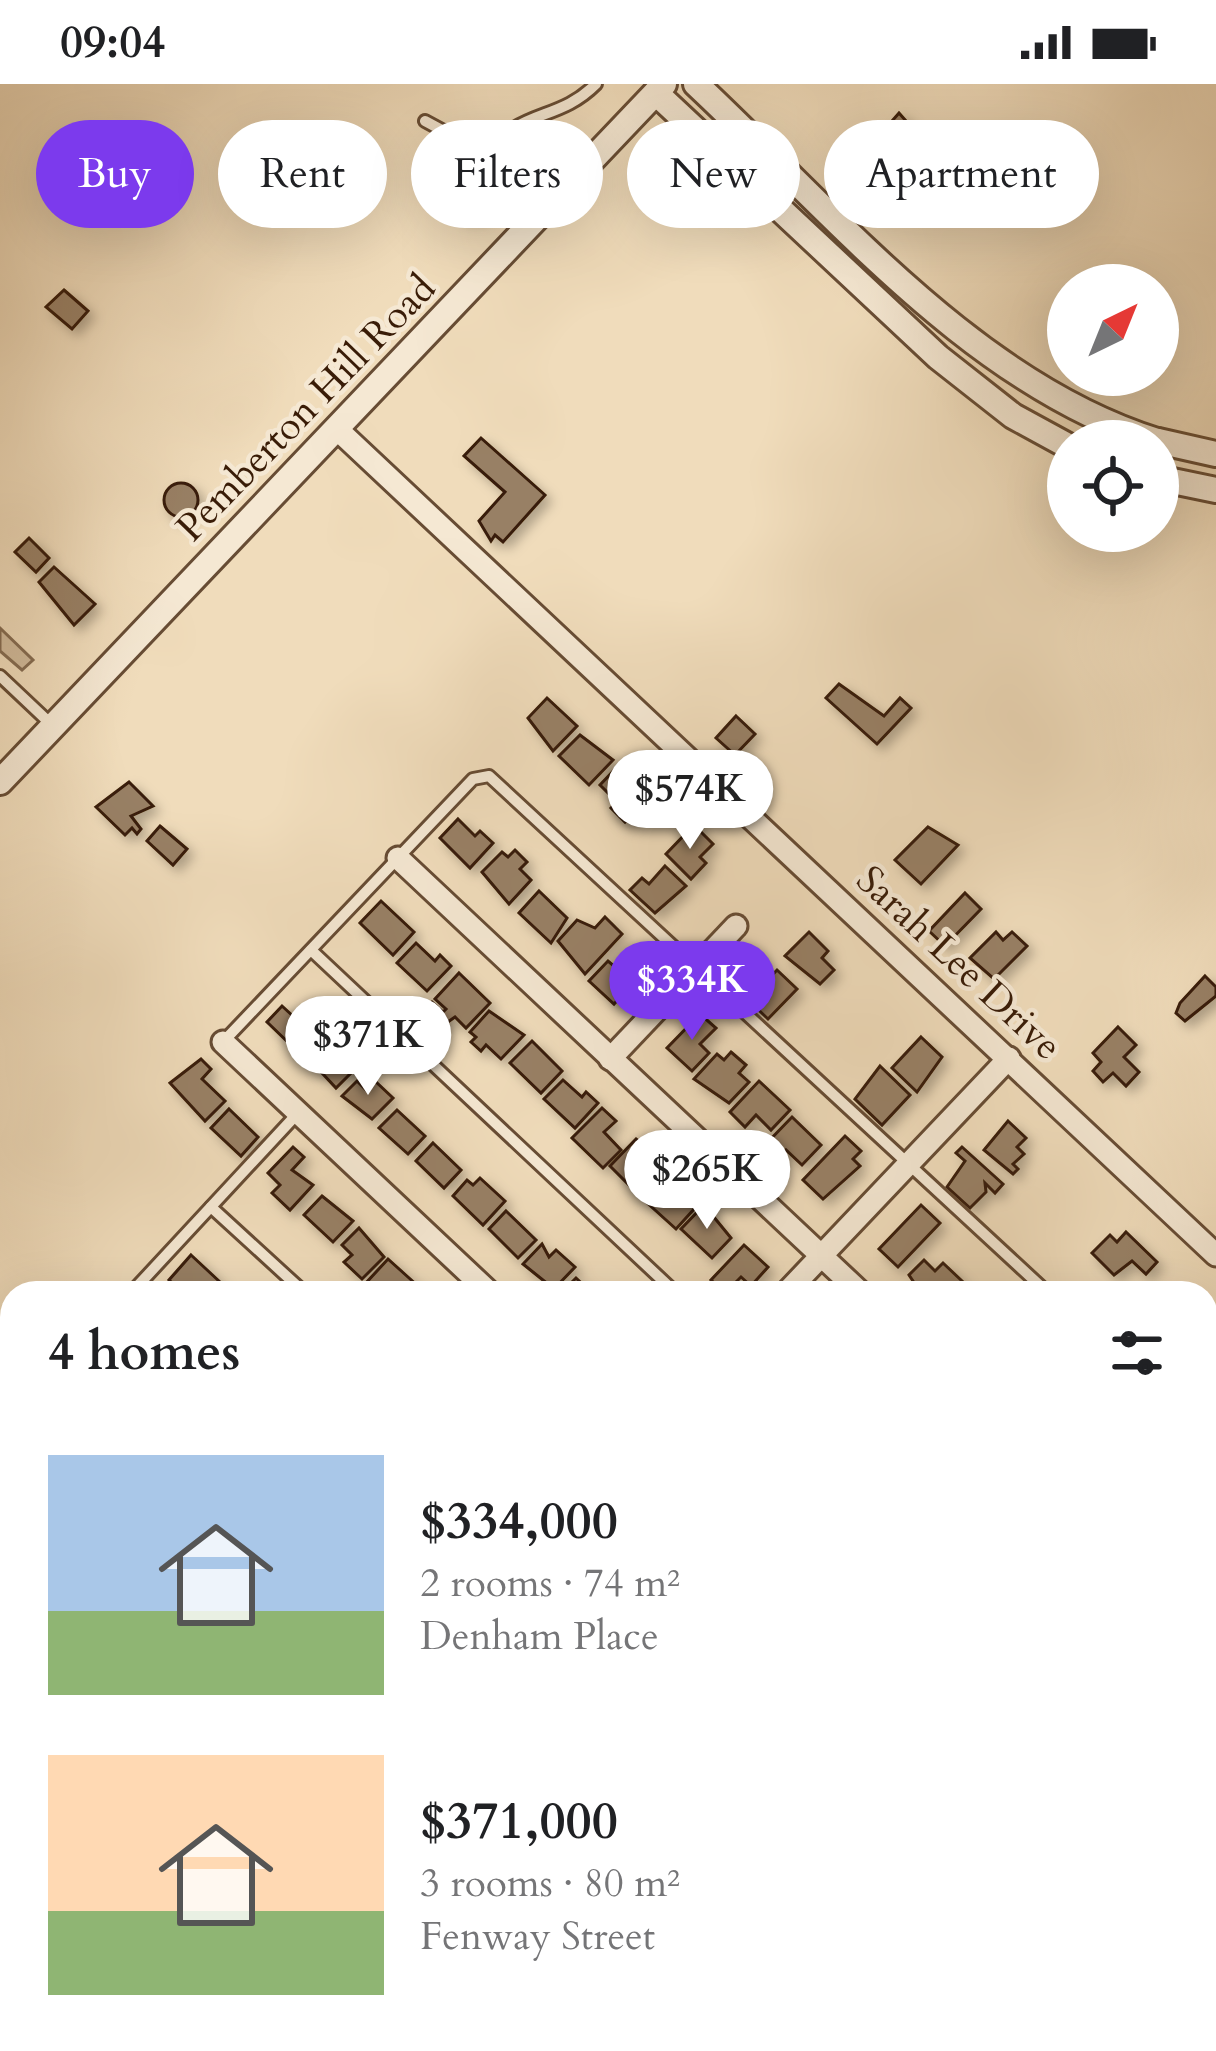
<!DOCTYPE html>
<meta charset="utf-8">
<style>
:root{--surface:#fff;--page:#f6f6f6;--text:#202124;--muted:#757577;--accent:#7c3aed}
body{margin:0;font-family:Cardo,serif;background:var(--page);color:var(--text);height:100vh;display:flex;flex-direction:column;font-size:45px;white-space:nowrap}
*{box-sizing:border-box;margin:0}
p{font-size:39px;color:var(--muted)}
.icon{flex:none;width:66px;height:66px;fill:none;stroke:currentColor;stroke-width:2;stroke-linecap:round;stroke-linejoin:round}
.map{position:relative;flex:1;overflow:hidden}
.sheet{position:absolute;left:0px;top:1197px;width:1218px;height:771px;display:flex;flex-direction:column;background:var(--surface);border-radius:36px 36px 0 0;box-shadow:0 12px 48px #0002}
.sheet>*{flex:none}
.top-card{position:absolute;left:36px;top:36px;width:1146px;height:108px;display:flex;gap:24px}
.needle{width:78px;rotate:43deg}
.fabs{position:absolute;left:1047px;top:180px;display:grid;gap:24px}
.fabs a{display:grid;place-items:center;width:132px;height:132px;border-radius:50%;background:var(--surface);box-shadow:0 12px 48px #0002;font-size:60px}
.price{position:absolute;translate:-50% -102px;padding:0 27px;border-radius:42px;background:#fff;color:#222;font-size:39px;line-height:78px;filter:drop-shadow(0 3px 6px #0008)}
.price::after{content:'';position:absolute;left:50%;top:72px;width:36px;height:27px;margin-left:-18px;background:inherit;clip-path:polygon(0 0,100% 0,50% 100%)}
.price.current{background:var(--accent);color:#fff}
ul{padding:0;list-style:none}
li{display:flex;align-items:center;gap:36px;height:300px;padding:0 48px}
li span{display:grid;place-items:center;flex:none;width:336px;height:240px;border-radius:0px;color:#555}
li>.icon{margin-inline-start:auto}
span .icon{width:144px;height:144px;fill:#fffc;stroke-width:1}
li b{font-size:51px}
h2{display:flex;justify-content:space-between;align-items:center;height:144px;padding:0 48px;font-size:51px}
.tag{padding:0 42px;border-radius:54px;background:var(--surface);box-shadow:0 12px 48px #0002;font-size:42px;line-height:108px}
.tag.current{background:var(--accent);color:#fff}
.status{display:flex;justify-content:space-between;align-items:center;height:84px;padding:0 60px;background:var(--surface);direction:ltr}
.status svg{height:33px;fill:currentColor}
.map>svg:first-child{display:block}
.green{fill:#d1bb9c;stroke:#856c52;stroke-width:3}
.building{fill:#988065;stroke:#391c07;stroke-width:3;filter:url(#shadow)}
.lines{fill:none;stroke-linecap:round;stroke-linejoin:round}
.service-casing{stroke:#674c34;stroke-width:16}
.minor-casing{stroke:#674c34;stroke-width:27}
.tertiary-casing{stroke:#674c34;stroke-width:30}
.service{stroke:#f5e8d3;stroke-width:10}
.minor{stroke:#f5e8d3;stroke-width:21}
.tertiary{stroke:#f5e8d3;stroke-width:24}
.labels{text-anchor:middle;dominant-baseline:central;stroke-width:9;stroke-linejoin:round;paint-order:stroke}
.street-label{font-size:39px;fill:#391c07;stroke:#f5e8d3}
</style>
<div class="status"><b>09:04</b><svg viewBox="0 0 49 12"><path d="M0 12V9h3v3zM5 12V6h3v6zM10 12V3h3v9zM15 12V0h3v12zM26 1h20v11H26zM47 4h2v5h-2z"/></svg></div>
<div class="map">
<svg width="1216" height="1967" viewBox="0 0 1216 1967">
<defs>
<filter id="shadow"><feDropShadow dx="6" dy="6" stdDeviation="6" flood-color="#0004"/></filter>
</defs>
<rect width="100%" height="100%" fill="#f0dcbb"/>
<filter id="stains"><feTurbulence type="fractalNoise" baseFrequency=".00167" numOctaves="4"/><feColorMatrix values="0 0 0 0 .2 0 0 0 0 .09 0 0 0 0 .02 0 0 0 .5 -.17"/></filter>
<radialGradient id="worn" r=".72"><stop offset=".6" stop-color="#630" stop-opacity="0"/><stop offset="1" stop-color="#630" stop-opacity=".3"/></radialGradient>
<polygon class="green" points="0,544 33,576 22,586 0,567"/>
<g class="building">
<polygon points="899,29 935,70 922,84 888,52 886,44"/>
<polygon points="472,82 481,90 476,96 495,114 477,133 471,128 465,134 452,121 457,116 451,109"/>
<polygon points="64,206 88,227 72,245 46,223"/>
<polygon points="481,354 545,411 503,458 495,451 491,457 479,437 505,408 464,372"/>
<circle cx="181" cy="416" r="17"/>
<polygon points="29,454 49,474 36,488 15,468"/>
<polygon points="54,483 95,520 74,541 39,498"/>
<polygon points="839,600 884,632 900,614 911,624 877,660 826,614"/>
<polygon points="547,614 577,642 553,667 528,634"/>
<polygon points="736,632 755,650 735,671 716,654"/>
<polygon points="580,651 613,676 589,701 559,672"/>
<polygon points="619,681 650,712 625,738 611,724 617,718 600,701"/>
<polygon points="129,698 153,722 131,732 141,745 137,750 132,744 125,751 96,723"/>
<polygon points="458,735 475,752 480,747 493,759 470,784 440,754"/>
<polygon points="694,741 713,760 700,773 706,779 691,795 666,770"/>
<polygon points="160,742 187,765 173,781 147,757"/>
<polygon points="928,743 958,761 921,800 895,776"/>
<polygon points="515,766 527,778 520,785 531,796 509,820 482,788 502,768 508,773"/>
<polygon points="665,782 686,802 655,829 630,806 642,794 649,800"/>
<polygon points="539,807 567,834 551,859 519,829"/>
<polygon points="965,809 981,825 945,862 929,847"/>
<polygon points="381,817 414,848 393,871 360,839"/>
<polygon points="605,833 622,850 585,890 558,857 577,836 595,844"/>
<polygon points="809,848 828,867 822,874 834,886 820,900 785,872"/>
<polygon points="996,848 1003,856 1012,848 1027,862 994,895 970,874"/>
<polygon points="416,859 435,877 440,871 451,882 427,907 397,879"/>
<polygon points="627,871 652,895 640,907 632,900 614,920 589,897 608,877 615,883"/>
<polygon points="777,886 797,905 768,935 743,911 753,900 759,905"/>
<polygon points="459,889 490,919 466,944 455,933 432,949 416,934 432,918 443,928 446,925 435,915"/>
<polygon points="1205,892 1216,903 1216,912 1185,937 1176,929 1180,919"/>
<polygon points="282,922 294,933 301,926 319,943 296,966 267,938"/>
<polygon points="489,927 524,951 501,975 486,961 481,967 471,958 476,953 470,948"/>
<polygon points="700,930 716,944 700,960 709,969 692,987 667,964"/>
<polygon points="1118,943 1136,961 1124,973 1139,988 1126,1002 1113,989 1103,998 1093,987 1101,978 1093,969"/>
<polygon points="921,953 942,973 917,1008 892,984"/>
<polygon points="326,956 355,985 336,1004 309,975"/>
<polygon points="532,957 562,987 541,1009 510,979"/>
<polygon points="731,968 746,981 739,989 749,998 729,1019 694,995 717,970 724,976"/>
<polygon points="201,975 211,985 202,995 225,1017 205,1037 170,999"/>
<polygon points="880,982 910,1011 882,1041 855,1015"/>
<polygon points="563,996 582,1013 586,1008 598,1019 575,1044 544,1015"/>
<polygon points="357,997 366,1006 375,997 393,1014 372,1035 342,1012"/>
<polygon points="759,997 790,1026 771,1046 756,1031 745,1043 730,1028"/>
<polygon points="602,1024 616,1037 604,1048 621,1066 603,1084 572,1054"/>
<polygon points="229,1025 258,1053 241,1072 211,1044"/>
<polygon points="397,1026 425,1052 408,1070 379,1044"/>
<polygon points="792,1033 821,1061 802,1081 786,1066 780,1073 766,1060"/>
<polygon points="1008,1037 1026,1054 1017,1063 1024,1070 1013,1080 1018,1085 1013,1090 984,1066"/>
<polygon points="845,1052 861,1067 853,1075 860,1082 823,1115 803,1096"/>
<polygon points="636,1055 644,1062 638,1068 643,1077 657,1090 638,1110 610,1082"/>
<polygon points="433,1059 461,1086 444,1104 416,1077"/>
<polygon points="293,1063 304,1073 292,1086 313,1101 290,1126 272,1109 280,1101 268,1089"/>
<polygon points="962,1063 1003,1100 995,1109 985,1099 986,1108 970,1124 947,1103 965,1077 956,1069"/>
<polygon points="671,1088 686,1102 680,1110 695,1124 676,1145 645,1117"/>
<polygon points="480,1094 505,1117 483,1141 453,1112 467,1096 473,1101"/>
<polygon points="322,1112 353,1137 333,1158 304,1131"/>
<polygon points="704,1121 731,1154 712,1174 681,1145"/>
<polygon points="921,1121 940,1139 898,1183 879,1165"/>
<polygon points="506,1127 536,1156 518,1174 489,1145"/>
<polygon points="359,1144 384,1173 362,1195 344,1178 352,1171 342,1161"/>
<polygon points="1126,1148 1157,1178 1146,1190 1132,1177 1114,1191 1092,1169 1110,1151 1117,1158"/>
<polygon points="542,1160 549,1173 556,1166 575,1183 554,1205 523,1180"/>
<polygon points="744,1161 768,1183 751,1202 741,1193 725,1209 711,1196"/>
<polygon points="191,1171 220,1198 210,1209 183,1209 169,1196"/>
<polygon points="388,1175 419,1203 413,1209 375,1209 365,1200"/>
<polygon points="924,1176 935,1187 943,1179 962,1197 950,1209 921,1209 909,1191"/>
<polygon points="576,1194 589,1206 596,1209 561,1209"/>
<polygon points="1206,1291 1216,1301 1206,1318"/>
<polygon points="1207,1438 1216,1447 1216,1480 1206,1470"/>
<polygon points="3,1579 12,1588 12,1616 0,1605"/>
<polygon points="1206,1596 1216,1605 1211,1631 1206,1627"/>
<polygon points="1216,1781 1216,1833 1206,1819 1206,1792"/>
<polygon points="0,1795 12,1806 12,1835 0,1824"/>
<polygon points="1206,1944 1216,1953 1216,1967 1180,1964 1188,1956 1206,1956"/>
<polygon points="257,1956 291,1956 293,1959 289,1967 269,1967"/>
<polygon points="597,1956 602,1956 614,1967 587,1967"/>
<polygon points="802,1956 845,1956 834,1967 820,1959 813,1967"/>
<polygon points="852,1956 873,1956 868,1962 873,1967 859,1967"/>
<polygon points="988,1956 1022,1956 1032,1963 977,1967"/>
</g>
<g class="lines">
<defs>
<g id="service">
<polyline points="425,37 464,58 537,129"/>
<path d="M483,75C519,22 556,40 596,0"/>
<polyline points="0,592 53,642"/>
<polyline points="311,866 676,1209"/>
<polyline points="223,958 473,695 489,692 1048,1209"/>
<polyline points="211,1123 305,1209"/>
<polyline points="131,1209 297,1030"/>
<polyline points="1206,1709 1216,1718"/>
<polyline points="724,1956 736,1967"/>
<polyline points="1102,1956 1114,1967"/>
</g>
<g id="minor">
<polyline points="337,345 1216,1171"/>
<polyline points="398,774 861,1209"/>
<polyline points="223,958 490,1209"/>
<polyline points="610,975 736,842"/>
<polyline points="786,1209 1009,974"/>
<polyline points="0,1532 12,1543"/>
<polyline points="1206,1535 1216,1544"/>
<polyline points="1206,1880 1216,1889"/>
<polyline points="0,1919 12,1906"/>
<polyline points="456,1956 468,1967"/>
<polyline points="913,1956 925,1967"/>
<polyline points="345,1967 356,1956"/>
</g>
<g id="tertiary">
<path d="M696,0C834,129 974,300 1157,357"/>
<polyline points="656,9 938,273 1013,332 1068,362"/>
<polyline points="1158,357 1216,370"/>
<polyline points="1158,394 1216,406"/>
<polyline points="0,698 664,0"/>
</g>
</defs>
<use href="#service" class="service-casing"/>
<use href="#minor" class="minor-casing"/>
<use href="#tertiary" class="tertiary-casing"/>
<use href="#service" class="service"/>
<use href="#minor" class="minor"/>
<use href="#tertiary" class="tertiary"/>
</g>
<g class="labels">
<g class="street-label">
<text transform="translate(306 324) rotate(-46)">Pemberton Hill Road</text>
<text transform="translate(959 879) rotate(43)">Sarah Lee Drive</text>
</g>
</g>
<rect width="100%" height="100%" filter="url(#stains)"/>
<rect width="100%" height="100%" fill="url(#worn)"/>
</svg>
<div class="fabs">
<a><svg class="needle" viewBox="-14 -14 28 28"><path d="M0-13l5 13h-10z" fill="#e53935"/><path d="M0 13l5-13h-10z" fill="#757577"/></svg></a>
<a><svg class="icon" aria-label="locate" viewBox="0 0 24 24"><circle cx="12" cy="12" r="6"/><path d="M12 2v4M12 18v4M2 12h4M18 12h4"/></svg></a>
</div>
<b class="price" style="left:690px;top:768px">$574K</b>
<b class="price current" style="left:692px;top:959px">$334K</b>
<b class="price" style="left:368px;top:1014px">$371K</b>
<b class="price" style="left:707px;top:1148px">$265K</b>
<div class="top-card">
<a class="tag current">Buy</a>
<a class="tag">Rent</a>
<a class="tag">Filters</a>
<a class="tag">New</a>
<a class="tag">Apartment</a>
</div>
<section class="sheet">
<h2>4 homes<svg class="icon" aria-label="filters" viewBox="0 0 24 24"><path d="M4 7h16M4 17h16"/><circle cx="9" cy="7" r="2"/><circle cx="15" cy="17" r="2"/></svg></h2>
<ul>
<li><span style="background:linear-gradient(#a9c7e8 65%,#8fb573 0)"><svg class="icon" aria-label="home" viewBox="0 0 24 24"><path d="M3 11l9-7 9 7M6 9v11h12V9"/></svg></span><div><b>$334,000</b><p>2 rooms · 74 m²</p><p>Denham Place</p></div></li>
<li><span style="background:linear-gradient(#ffd9b3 65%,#8fb573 0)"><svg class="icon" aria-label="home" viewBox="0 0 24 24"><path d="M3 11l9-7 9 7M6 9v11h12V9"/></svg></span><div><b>$371,000</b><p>3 rooms · 80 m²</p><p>Fenway Street</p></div></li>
</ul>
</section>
</div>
